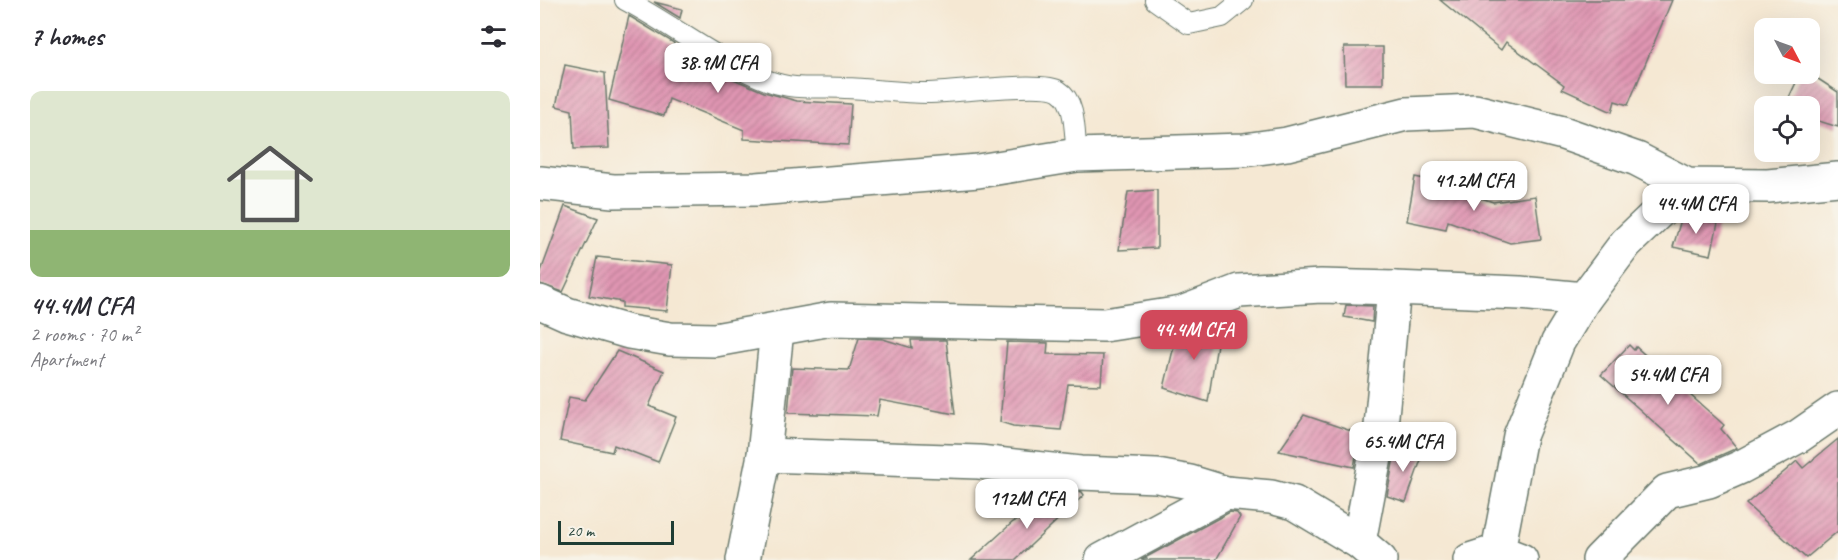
<!DOCTYPE html>
<meta charset="utf-8">
<style>
:root{--surface:#fff;--page:#f7f7f7;--text:#2b2b33;--muted:#7c7c81;--line:#e1e1e2;--accent:#d1495b}
body{margin:0;font-family:Caveat,sans-serif;background:var(--page);color:var(--text);height:100vh;display:flex;flex-direction:column;font-size:22px;white-space:nowrap}
*{box-sizing:border-box;margin:0}
p{font-size:20px;color:var(--muted)}
.icon{flex:none;width:33px;height:33px;fill:none;stroke:currentColor;stroke-width:2;stroke-linecap:round;stroke-linejoin:round}
.map{position:relative;flex:1;overflow:hidden}
.panel{display:flex;flex-direction:column;background:var(--surface);width:540px}
.panel>*{flex:none}
.needle{width:39px;rotate:131deg}
.fabs{position:absolute;left:1214px;top:18px;display:grid;gap:12px}
.fabs a{display:grid;place-items:center;width:66px;height:66px;border-radius:12px;background:var(--surface);box-shadow:0 6px 24px #0002;font-size:30px}
.scale{position:absolute;left:18px;bottom:15px;width:116px;box-sizing:border-box;padding-left:6px;border:3px solid #1f3d34;border-top:0;font-size:16px;line-height:21px;white-space:nowrap;color:#1f3d34;-webkit-text-stroke:4px #f7f3e8;paint-order:stroke}
.price{position:absolute;translate:-50% -51px;padding:0 14px;border-radius:12px;background:#fff;color:#222;font-size:20px;line-height:39px;filter:drop-shadow(0 2px 3px #0008)}
.price::after{content:'';position:absolute;left:50%;top:36px;width:18px;height:14px;margin-left:-9px;background:inherit;clip-path:polygon(0 0,100% 0,50% 100%)}
.price.active{background:var(--accent);color:#fff}
ul{padding:0;list-style:none}
li{display:grid;align-content:center;gap:12px;height:318px;padding:0 30px}
li+li{border-top:2px solid var(--line)}
li span{display:grid;place-items:center;height:186px;border-radius:12px;color:#555}
li>.icon{margin-inline-start:auto}
span .icon{width:108px;height:108px;fill:#fffc;stroke-width:1}
li b{font-size:26px}
h2{display:flex;justify-content:space-between;align-items:center;height:72px;padding:0 30px;font-size:26px}
main{display:flex;flex:1;min-height:0}
.map>svg:first-child{display:block}
.building{fill:url(#building-hatch)}
.lines{fill:none;stroke-linecap:round;stroke-linejoin:round}
.lane-casing{stroke:#6a796c;stroke-width:22}
.street-casing{stroke:#6a796c;stroke-width:36}
.lane{stroke:#fff;stroke-width:20}
.street{stroke:#fff;stroke-width:33}
</style>
<main>
<section class="panel">
<h2>7 homes<svg class="icon" aria-label="filters" viewBox="0 0 24 24"><path d="M4 7h16M4 17h16"/><circle cx="9" cy="7" r="2"/><circle cx="15" cy="17" r="2"/></svg></h2>
<ul>
<li><span style="background:linear-gradient(#dfe7d0 75%,#8fb573 0)"><svg class="icon" aria-label="home" viewBox="0 0 24 24"><path d="M3 11l9-7 9 7M6 9v11h12V9"/></svg></span><div><b>44.4M CFA</b><p>2 rooms · 70 m²</p><p>Apartment</p></div></li>
</ul>
</section>
<div class="map">
<svg width="1298" height="560" viewBox="0 0 1298 560">
<defs>
<pattern id="building-hatch" width="6" height="6" patternUnits="userSpaceOnUse" patternTransform="scale(1.5)"><rect width="6" height="6" fill="#e095b2"/><path d="M-1 1l2-2M0 6l6-6M5 7l2-2" fill="none" stroke="#b57b92"/></pattern>
</defs>
<rect width="100%" height="100%" fill="#f7f3e8"/>
<filter id="ink" filterUnits="userSpaceOnUse"><feTurbulence type="fractalNoise" baseFrequency=".0167" numOctaves="2"/><feDisplacementMap in="SourceGraphic" scale="12" xChannelSelector="R" yChannelSelector="G"/><feConvolveMatrix kernelMatrix="1 2 1 2 8 2 1 2 1" color-interpolation-filters="sRGB"/></filter>
<filter id="wash" filterUnits="userSpaceOnUse"><feTurbulence type="fractalNoise" baseFrequency=".008" numOctaves="4" result="noise"/><feDisplacementMap in="SourceGraphic" scale="24" xChannelSelector="R" yChannelSelector="G"/><feGaussianBlur stdDeviation="1.35" result="paint"/><feColorMatrix in="noise" values="0 0 0 0 0 0 0 0 0 0 0 0 0 0 0 0 0 1.4 0 .05"/><feComposite in="paint" operator="in"/></filter>
<g filter="url(#wash)">
<rect width="100%" height="100%" fill="#f5e8d3"/>
<g id="blocks">
<g class="building">
<polygon points="900,0 1132,0 1088,105 1075,101 1072,112 1022,89 1024,85 966,42 961,50"/>
<polygon points="114,2 142,9 140,18"/>
<polygon points="89,16 134,43 132,53 224,92 257,101 311,104 308,145 204,139 204,130 129,99 124,116 69,100"/>
<polygon points="804,47 843,47 843,84 805,84"/>
<polygon points="25,65 65,73 69,148 34,149 32,110 16,106"/>
<polygon points="1269,73 1298,92 1298,127 1269,118 1269,106 1246,104 1260,74"/>
<polygon points="875,177 909,184 908,187 953,202 995,196 1001,239 970,243 908,221 906,229 867,221"/>
<polygon points="617,190 617,248 579,250 588,192"/>
<polygon points="25,206 58,218 23,292 0,284 0,274"/>
<polygon points="1142,216 1178,223 1171,255 1133,247"/>
<polygon points="57,257 132,265 127,311 82,307 82,302 49,296"/>
<polygon points="806,305 833,306 832,322 804,317"/>
<polygon points="681,318 668,402 624,388 637,333"/>
<polygon points="319,338 343,339 372,348 371,340 406,340 415,414 340,400 337,416 248,413 252,368 309,370"/>
<polygon points="467,342 508,343 507,354 563,355 561,385 528,384 521,430 473,426 460,422"/>
<polygon points="1089,345 1094,350 1096,347 1184,425 1181,429 1197,448 1161,464 1061,375"/>
<polygon points="77,351 124,371 109,406 136,417 118,462 74,445 72,452 20,441 29,397 45,400"/>
<polygon points="764,415 820,434 814,467 739,451"/>
<polygon points="1298,439 1298,531 1266,558 1206,504 1257,461 1263,468"/>
<polygon points="856,446 883,454 866,502 847,496"/>
<polygon points="534,491 542,492 544,495 475,560 431,560 473,522"/>
<polygon points="690,512 697,513 700,517 676,560 601,560"/>
</g>
</g>
</g>
<g filter="url(#ink)">
<use href="#blocks" fill-opacity="0" stroke="#6a796c" stroke-width="1.5"/>
<g class="lines">
<defs>
<g id="lane">
<path d="M85,0C133,25 178,62 229,81C255,91 279,86 305,88C333,89 360,93 388,93C413,93 503,80 519,91C537,102 534,136 537,155"/>
<polyline points="615,0 649,24 682,17 703,0"/>
</g>
<g id="street">
<polyline points="0,183 73,191 216,189 438,171 537,155 704,150 747,144 866,114 935,111 1023,133 1097,159 1147,185 1228,186 1298,179"/>
<polyline points="0,302 27,314 89,332 130,339 175,340 291,319 564,325 642,313 699,291 781,286 854,288"/>
<polyline points="224,455 439,462 540,473 617,476 650,482 686,493 731,497 754,503 819,542 840,560"/>
<polyline points="819,542 841,426 854,288 980,293 1044,299"/>
<polyline points="958,551 980,436 1018,342 1044,299 1086,243 1147,185"/>
<polyline points="203,560 224,455 237,330"/>
<polyline points="562,560 686,493"/>
<polyline points="930,560 958,551 981,560"/>
<polyline points="1059,560 1127,491 1169,481 1201,467 1259,436 1298,409"/>
</g>
</defs>
<use href="#lane" class="lane-casing"/>
<use href="#street" class="street-casing"/>
<use href="#lane" class="lane"/>
<use href="#street" class="street"/>
</g>
</g>
</svg>
<div class="fabs">
<a><svg class="needle" viewBox="-14 -14 28 28"><path d="M0-13l5 13h-10z" fill="#e53935"/><path d="M0 13l5-13h-10z" fill="#7c7c81"/></svg></a>
<a><svg class="icon" aria-label="locate" viewBox="0 0 24 24"><circle cx="12" cy="12" r="6"/><path d="M12 2v4M12 18v4M2 12h4M18 12h4"/></svg></a>
</div>
<div class="scale">20 m</div>
<b class="price" style="left:178px;top:94px">38.9M CFA</b>
<b class="price" style="left:934px;top:212px">41.2M CFA</b>
<b class="price" style="left:1156px;top:235px">44.4M CFA</b>
<b class="price active" style="left:654px;top:361px">44.4M CFA</b>
<b class="price" style="left:1128px;top:406px">54.4M CFA</b>
<b class="price" style="left:863px;top:473px">65.4M CFA</b>
<b class="price" style="left:487px;top:530px">112M CFA</b>
</div>
</main>
